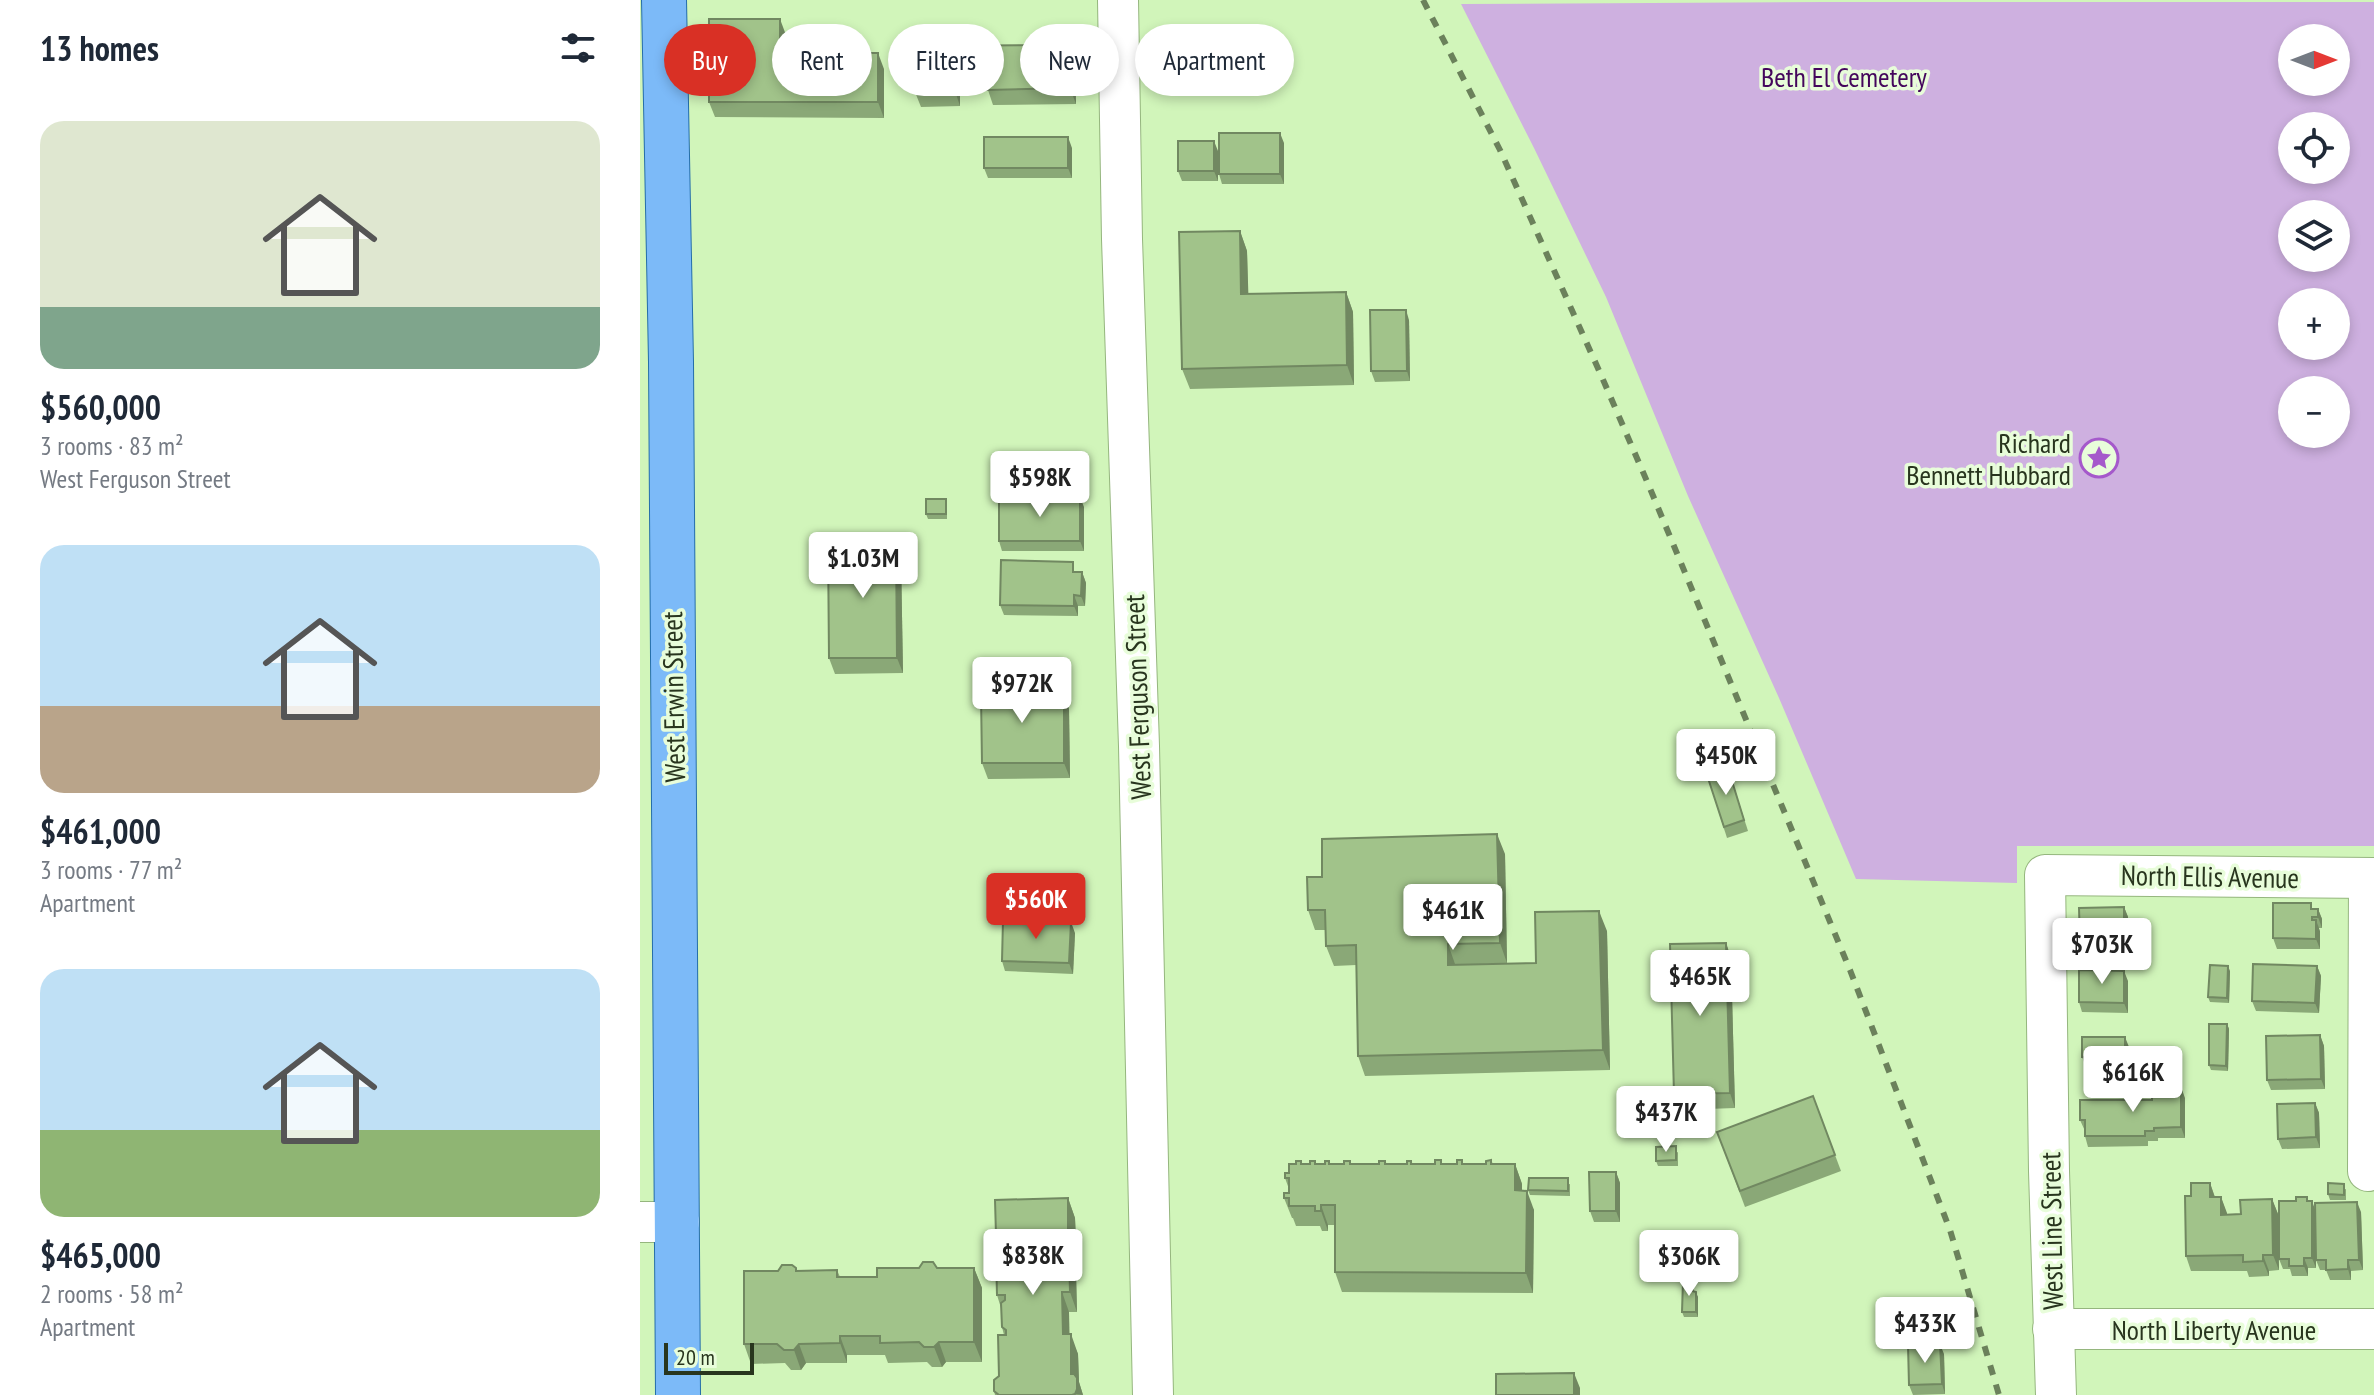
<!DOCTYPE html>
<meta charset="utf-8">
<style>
:root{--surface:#fff;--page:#f6f6f7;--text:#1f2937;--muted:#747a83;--accent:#d93025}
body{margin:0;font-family:"PT Sans Narrow",sans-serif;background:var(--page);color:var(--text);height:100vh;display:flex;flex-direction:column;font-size:30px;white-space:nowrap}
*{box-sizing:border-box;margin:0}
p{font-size:26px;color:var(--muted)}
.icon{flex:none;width:44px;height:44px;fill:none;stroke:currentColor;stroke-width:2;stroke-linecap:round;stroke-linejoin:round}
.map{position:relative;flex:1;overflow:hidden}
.sheet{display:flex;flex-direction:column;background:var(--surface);width:640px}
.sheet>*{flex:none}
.banner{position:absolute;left:24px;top:24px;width:760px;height:72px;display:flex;gap:16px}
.needle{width:52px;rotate:90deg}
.tools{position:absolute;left:1638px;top:24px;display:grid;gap:16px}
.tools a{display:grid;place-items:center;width:72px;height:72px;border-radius:50%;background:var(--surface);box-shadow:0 4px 12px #0003;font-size:40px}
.scale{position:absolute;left:24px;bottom:20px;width:90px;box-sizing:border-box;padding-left:8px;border:4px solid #28351e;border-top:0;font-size:22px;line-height:28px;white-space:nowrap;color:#28351e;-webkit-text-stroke:6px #e8fdda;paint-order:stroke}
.price{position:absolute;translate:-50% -68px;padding:0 18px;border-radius:8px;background:#fff;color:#222;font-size:26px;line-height:52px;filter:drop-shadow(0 2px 4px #0008)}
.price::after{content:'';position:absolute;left:50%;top:48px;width:24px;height:18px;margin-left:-12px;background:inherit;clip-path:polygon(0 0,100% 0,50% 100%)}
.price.current{background:var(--accent);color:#fff}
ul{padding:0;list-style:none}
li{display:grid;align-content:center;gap:16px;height:424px;padding:0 40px}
li span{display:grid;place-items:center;height:248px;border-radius:24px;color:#555}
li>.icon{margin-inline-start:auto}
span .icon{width:144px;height:144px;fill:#fffc;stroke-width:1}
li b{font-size:34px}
h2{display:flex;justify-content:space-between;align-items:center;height:96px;padding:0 40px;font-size:34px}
.chip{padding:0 28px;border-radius:36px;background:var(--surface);box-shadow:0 4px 12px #0003;font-size:28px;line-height:72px}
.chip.current{background:var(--accent);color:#fff}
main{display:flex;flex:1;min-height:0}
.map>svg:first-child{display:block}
.green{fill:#ceb0e0;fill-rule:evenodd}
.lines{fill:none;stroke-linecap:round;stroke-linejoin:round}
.minor-casing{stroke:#95b67e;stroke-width:42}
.major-casing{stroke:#256ea9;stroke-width:46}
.minor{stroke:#fff;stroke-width:40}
.major{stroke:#7cbaf8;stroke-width:44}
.rail{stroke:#6b815b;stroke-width:6;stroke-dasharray:10 10;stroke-linecap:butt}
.wall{fill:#8aa877}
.shaded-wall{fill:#718861}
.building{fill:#a1c38a;stroke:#718861;stroke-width:2}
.labels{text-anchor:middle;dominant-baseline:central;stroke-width:7;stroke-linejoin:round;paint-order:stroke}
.park-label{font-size:28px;fill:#44065c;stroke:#e8fdda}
.poi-label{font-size:28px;fill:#28351e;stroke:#e8fdda;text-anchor:end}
.street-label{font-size:28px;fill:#28351e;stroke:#e8fdda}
</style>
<main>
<section class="sheet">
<h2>13 homes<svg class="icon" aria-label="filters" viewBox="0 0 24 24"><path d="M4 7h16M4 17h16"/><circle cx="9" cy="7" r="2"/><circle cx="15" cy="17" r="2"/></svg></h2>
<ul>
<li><span style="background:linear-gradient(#dfe7d0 75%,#7fa58c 0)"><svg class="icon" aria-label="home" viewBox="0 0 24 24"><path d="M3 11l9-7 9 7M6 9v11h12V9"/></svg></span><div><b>$560,000</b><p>3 rooms · 83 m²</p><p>West Ferguson Street</p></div></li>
<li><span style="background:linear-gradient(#bfe0f5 65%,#b9a48a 0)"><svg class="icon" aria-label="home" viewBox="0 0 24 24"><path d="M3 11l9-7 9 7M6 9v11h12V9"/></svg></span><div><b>$461,000</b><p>3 rooms · 77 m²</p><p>Apartment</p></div></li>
<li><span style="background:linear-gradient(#bfe0f5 65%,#8fb573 0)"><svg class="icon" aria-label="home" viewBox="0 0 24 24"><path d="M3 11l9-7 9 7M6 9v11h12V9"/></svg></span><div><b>$465,000</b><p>2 rooms · 58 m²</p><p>Apartment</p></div></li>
</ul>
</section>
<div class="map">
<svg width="1734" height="1395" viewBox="0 0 1734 1395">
<rect width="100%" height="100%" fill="#d1f5ba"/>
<path class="green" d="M1185,2H1734V846H1377V883L1216,879L1139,698L1048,496L966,297L894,148L821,4ZM1652,38H1696V82H1652ZM1652,126H1696V170H1652ZM1652,214H1696V258H1652ZM1652,302H1696V346H1652ZM1652,390H1696V434H1652Z"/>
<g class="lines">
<defs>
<g id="minor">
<polyline points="478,0 482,239 499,746 513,1395"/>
<polyline points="1728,1171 1729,878"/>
<polyline points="0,1222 39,1222"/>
<polyline points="1413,1329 1734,1329"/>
<polyline points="1416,1395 1409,1171 1405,875 1734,878"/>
</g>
<polyline id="major" points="24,0 31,362 38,1395"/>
</defs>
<use href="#minor" class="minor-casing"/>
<use href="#major" class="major-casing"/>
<use href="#minor" class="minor"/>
<use href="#major" class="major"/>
<polyline class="rail" points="783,0 860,150 961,375 1009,486 1210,970 1310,1230 1359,1395"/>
</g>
<g class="wall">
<polygon points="146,35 146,53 244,69 244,118 75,117 69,102"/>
<polygon points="430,45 435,60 436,104 353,105 347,87 320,87 320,106 281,107 275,92 275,46"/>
<polygon points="644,143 644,184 582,184 579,174"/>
<polygon points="432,148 432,178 348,178 344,168"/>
<polygon points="578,151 578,181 542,181 538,171"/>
<polygon points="600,231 607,251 608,294 706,292 713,312 714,385 550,389 542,369"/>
<polygon points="769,320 770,381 735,382 731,371"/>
<polygon points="306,499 307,505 307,519 288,519 286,514"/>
<polygon points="444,507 444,551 362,551 359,541"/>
<polygon points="248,542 256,542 261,558 263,673 195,674 189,658"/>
<polygon points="437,572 442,572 446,583 445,606 438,606 438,616 364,615 360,605"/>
<polygon points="391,678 396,694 424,694 429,709 430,778 348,779 342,763 363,694"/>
<polygon points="1088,768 1108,831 1087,838 1067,775"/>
<polygon points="865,854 867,963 815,965 896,963 967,931 970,1070 725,1076 718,1056 716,965 694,966 686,946 686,930 675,930 668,910 682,877"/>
<polygon points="1484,907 1488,917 1488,952 1444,953 1440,942"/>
<polygon points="1673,909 1678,909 1682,919 1682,928 1679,928 1680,949 1637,949 1633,938"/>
<polygon points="435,933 433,974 365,971 362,961"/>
<polygon points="1086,943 1091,958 1095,1108 1040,1110 1034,1094"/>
<polygon points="1677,966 1681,976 1679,1013 1616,1011 1612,1001"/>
<polygon points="1590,971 1589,1003 1570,1002 1568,997"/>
<polygon points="1488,981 1488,1013 1442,1012 1439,1002"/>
<polygon points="1587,1024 1589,1029 1588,1071 1571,1070 1569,1065"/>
<polygon points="1680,1035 1684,1046 1685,1089 1631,1090 1627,1080"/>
<polygon points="1489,1047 1489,1083 1450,1083 1446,1072 1446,1067 1442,1057"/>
<polygon points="1173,1096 1201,1171 1105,1207 1077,1132"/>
<polygon points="1545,1098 1545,1138 1518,1138 1518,1141 1508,1141 1508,1146 1448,1147 1445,1136 1445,1131 1440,1120 1512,1100"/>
<polygon points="1675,1103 1679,1113 1680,1148 1642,1149 1638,1139"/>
<polygon points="1038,1152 1038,1166 1018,1166 1016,1161"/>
<polygon points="851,1160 853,1164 875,1164 882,1184 882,1190 894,1210 893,1293 702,1292 695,1272 695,1225 688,1225 688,1231 682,1231 680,1226 656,1226 653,1218 652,1218 644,1198 649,1193 649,1189 645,1178 661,1161 662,1164 670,1164 675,1161 676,1164 739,1164 745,1161 747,1164 767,1164 771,1161 773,1164 846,1164"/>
<polygon points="976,1172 980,1183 980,1222 954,1222 950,1211"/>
<polygon points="1570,1183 1575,1197 1581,1197 1587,1215 1601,1214 1632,1199 1638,1214 1639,1270 1629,1271 1629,1276 1609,1277 1607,1271 1551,1271 1546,1256 1551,1196"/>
<polygon points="930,1184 930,1196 890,1195 888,1190"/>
<polygon points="1706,1189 1706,1200 1690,1200 1688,1194"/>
<polygon points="428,1198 435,1218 436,1241 441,1256 442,1268 436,1273 437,1312 429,1312 429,1334 438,1354 439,1382 443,1395 355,1395 354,1391 359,1376 364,1335 362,1327 361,1308 357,1295 356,1262 351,1249"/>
<polygon points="1669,1201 1675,1210 1721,1212 1723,1270 1711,1271 1711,1280 1690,1280 1686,1270 1680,1270 1676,1260 1676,1249 1676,1268 1668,1268 1668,1276 1652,1276 1650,1269 1643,1269 1639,1259"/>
<polygon points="156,1268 157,1271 197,1270 200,1277 237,1277 297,1268 334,1268 342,1288 342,1362 306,1362 302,1367 292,1367 287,1362 248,1363 245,1355 207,1355 207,1363 166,1363 161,1370 151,1370 145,1363 111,1364 104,1344 138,1271"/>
<polygon points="1052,1281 1054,1286 1054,1292 1058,1297 1058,1317 1044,1317 1042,1312"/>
<polygon points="1304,1354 1305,1394 1273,1395 1269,1385"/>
</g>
<g class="shaded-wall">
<polygon points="140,19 146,35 146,69 140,53"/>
<polygon points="430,45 435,60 436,104 430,88"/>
<polygon points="238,53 244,69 244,118 238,102"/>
<polygon points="314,72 320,87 320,106 315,91"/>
<polygon points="640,133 644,143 644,184 640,174"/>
<polygon points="428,137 432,148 432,178 428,168"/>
<polygon points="574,141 578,151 578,181 574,171"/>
<polygon points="600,231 607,251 609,314 601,294"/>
<polygon points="706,292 713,312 714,385 707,365"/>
<polygon points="766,310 769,320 770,381 767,371"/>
<polygon points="440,497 444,507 444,551 440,541"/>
<polygon points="256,542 261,558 263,673 257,658"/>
<polygon points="442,572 446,583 445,606 441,596"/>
<polygon points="434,595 438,606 438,616 434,606"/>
<polygon points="391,678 396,693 396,710 391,695"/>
<polygon points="424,694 429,709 430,778 424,763"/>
<polygon points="857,834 865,854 867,963 860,943"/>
<polygon points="1484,907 1488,917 1488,952 1484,942"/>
<polygon points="1678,909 1682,919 1682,928 1678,917"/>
<polygon points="959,911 967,931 970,1070 963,1050"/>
<polygon points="1676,920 1680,931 1680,949 1676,939"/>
<polygon points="431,922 435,933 433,974 429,963"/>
<polygon points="1086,943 1091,958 1095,1108 1090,1093"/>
<polygon points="808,944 815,964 816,985 808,965"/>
<polygon points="1588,966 1590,971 1589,1003 1587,998"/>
<polygon points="1677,966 1681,976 1679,1013 1675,1003"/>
<polygon points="1484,971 1488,981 1488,1013 1484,1003"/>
<polygon points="1587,1024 1589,1029 1588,1071 1586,1066"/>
<polygon points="1680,1035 1684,1046 1685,1089 1681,1079"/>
<polygon points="1485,1037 1489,1047 1489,1083 1485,1072"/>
<polygon points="1541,1087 1545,1098 1545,1138 1541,1127"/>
<polygon points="1675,1103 1679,1113 1680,1148 1676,1137"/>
<polygon points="875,1164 882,1184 882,1210 875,1190"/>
<polygon points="976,1172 980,1183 980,1222 976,1211"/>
<polygon points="1570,1183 1575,1198 1570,1197"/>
<polygon points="887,1191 894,1210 893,1293 886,1273"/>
<polygon points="1581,1197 1587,1213 1587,1230 1581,1215"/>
<polygon points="428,1198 435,1218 436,1241 441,1256 442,1268 436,1273 437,1312 430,1292"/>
<polygon points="1632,1199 1638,1214 1639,1270 1633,1255"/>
<polygon points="1672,1201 1676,1212 1676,1268 1672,1258"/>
<polygon points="1717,1202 1721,1212 1723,1270 1719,1260"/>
<polygon points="681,1205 688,1225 688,1231 681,1211"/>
<polygon points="1623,1255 1629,1271 1629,1276 1623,1261"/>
<polygon points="1664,1258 1668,1268 1668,1276 1664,1266"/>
<polygon points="1708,1260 1711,1271 1711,1280 1708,1269"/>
<polygon points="334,1268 342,1288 342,1362 334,1342"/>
<polygon points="422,1292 429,1312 430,1354 423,1334"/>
<polygon points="1056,1292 1058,1297 1058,1317 1056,1312"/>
<polygon points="431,1334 438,1354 439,1382 443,1395 435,1394 431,1374"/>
<polygon points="200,1336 207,1355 207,1363 200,1343"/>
<polygon points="299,1342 306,1362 302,1367 294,1347"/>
<polygon points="159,1344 166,1363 161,1370 154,1350"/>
<polygon points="1300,1344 1304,1354 1305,1394 1302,1384"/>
<polygon points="934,1373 940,1388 940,1395 934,1395"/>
</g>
<g class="building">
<polygon points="69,19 140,19 140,53 238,53 238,102 69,102"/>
<polygon points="430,45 430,88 347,90 347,72 314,72 315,91 275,92 275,46"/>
<rect x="579" y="133" width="61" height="41"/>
<rect x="344" y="137" width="84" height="31"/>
<rect x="538" y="141" width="36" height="30"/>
<polygon points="600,231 601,294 706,292 707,365 542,369 539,232"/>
<polygon points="730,310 766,310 767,371 731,371"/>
<rect x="359" y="497" width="81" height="44"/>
<rect x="286" y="499" width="20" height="15"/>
<polygon points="238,537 246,537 246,542 256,542 257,658 189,658 188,542 238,541"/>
<polygon points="361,560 433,562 433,572 442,572 441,596 434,595 434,606 360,605"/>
<polygon points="363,678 391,678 391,695 424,694 424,763 342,763 341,695 363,694"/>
<polygon points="1088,768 1104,820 1084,827 1067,775"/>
<polygon points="857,834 860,943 808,944 808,965 896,963 895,912 959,911 963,1050 718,1056 716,945 686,946 685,910 668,910 667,877 682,877 682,839"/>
<polygon points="1633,903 1671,903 1671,909 1678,909 1678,917 1672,917 1672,920 1676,920 1676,939 1633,938"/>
<polygon points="1484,907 1484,942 1440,942 1439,908"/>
<polygon points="363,920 431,922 429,963 362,961"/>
<polygon points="1086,943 1090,1093 1034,1094 1030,944"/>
<polygon points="1613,964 1677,966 1675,1003 1612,1001"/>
<polygon points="1570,965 1588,966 1587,998 1568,997"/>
<polygon points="1439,970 1484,971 1484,1003 1439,1002"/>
<polygon points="1569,1024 1587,1024 1586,1066 1569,1065"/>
<polygon points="1680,1035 1681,1079 1627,1080 1626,1036"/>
<polygon points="1442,1037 1485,1037 1485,1072 1446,1072 1446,1057 1442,1057"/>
<polygon points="1512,1087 1541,1087 1541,1127 1514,1128 1514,1131 1505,1131 1505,1136 1445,1136 1445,1120 1440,1120 1440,1100 1512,1100"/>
<polygon points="1173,1096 1195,1155 1100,1191 1077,1132"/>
<polygon points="1675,1103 1676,1137 1638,1139 1637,1104"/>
<polygon points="1036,1146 1036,1160 1016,1161 1016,1147"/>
<polygon points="795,1160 801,1160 801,1164 817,1164 817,1160 822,1160 822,1164 846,1164 846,1161 851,1160 851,1164 875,1164 875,1190 887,1191 886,1273 695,1272 695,1205 681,1205 681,1211 675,1211 675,1206 649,1206 649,1198 644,1198 644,1193 649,1193 649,1178 645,1178 645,1173 649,1173 649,1164 656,1164 656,1161 661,1161 661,1164 670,1164 670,1161 675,1161 675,1164 685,1164 685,1161 689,1161 689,1164 704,1164 704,1161 710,1161 710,1164 739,1164 739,1161 745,1161 745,1164 767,1164 767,1161 771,1161 771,1164 795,1164"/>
<polygon points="949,1172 976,1172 976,1211 950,1211"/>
<polygon points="889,1178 928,1178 928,1191 888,1190"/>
<polygon points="1551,1183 1570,1183 1570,1197 1581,1197 1581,1215 1601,1214 1600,1200 1632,1199 1633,1255 1623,1255 1623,1261 1603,1262 1603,1255 1546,1256 1545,1196 1551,1196"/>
<polygon points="1688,1183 1704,1184 1704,1195 1688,1194"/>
<polygon points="1656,1197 1667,1197 1667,1201 1672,1201 1672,1258 1664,1258 1664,1266 1649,1266 1649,1259 1639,1259 1639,1201 1656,1201"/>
<polygon points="428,1198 428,1233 434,1236 434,1248 429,1253 430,1292 422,1292 423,1334 431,1334 431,1374 434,1374 437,1378 437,1389 435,1394 432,1395 359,1395 354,1391 354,1380 359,1376 358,1335 366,1335 366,1330 362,1327 361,1303 365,1300 365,1295 357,1295 356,1253 351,1249 351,1239 356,1235 355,1200"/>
<polygon points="1717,1202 1719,1260 1708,1260 1708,1269 1686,1270 1686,1260 1676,1260 1675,1203"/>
<polygon points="283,1262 293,1262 297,1268 334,1268 334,1342 299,1342 294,1347 284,1347 279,1342 240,1343 240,1336 200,1336 200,1343 159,1344 154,1350 144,1350 137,1344 104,1344 104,1271 138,1271 142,1265 152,1265 156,1268 156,1271 197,1270 197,1277 237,1277 237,1268 279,1268"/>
<polygon points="1043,1281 1052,1281 1052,1291 1056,1292 1056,1312 1042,1312"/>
<polygon points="1300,1344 1302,1384 1269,1385 1268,1345"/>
<polygon points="934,1373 934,1395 856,1395 856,1374"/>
</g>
<defs>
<symbol id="sight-ring" viewBox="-11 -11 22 22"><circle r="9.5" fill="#e8fdda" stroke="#a559cb" stroke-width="1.5"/><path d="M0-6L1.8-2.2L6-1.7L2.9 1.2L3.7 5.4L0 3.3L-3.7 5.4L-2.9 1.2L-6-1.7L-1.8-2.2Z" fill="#a559cb"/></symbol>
</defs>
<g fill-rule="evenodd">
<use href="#sight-ring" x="1437" y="436" width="44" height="44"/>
</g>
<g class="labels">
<g class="park-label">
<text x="1204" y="76">Beth El Cemetery</text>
</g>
<g class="poi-label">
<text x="1431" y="442">Richard<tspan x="1431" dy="32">Bennett Hubbard</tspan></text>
</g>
<g class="street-label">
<text transform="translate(33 697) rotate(-91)">West Erwin Street</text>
<text transform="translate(497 697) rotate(-92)">West Ferguson Street</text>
<text transform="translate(1570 876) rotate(1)">North Ellis Avenue</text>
<text transform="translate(1411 1231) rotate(-91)">West Line Street</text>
<text x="1574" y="1329">North Liberty Avenue</text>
</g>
</g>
</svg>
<div class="tools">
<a><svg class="needle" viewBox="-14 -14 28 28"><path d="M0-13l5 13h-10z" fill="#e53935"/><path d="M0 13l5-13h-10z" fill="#747a83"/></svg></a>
<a><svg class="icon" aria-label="locate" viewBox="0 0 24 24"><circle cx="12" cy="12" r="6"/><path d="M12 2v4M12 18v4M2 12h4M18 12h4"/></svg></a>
<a><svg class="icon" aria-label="layers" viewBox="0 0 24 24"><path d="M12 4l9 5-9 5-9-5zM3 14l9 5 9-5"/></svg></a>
<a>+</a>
<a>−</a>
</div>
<div class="scale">20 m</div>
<b class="price" style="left:400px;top:519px">$598K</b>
<b class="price" style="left:223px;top:600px">$1.03M</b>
<b class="price" style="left:382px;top:725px">$972K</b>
<b class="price" style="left:1086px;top:797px">$450K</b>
<b class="price current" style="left:396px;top:941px">$560K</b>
<b class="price" style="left:813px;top:952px">$461K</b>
<b class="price" style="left:1462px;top:986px">$703K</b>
<b class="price" style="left:1060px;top:1018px">$465K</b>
<b class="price" style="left:1493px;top:1114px">$616K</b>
<b class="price" style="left:1026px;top:1154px">$437K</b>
<b class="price" style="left:393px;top:1297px">$838K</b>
<b class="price" style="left:1049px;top:1298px">$306K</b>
<b class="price" style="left:1285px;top:1365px">$433K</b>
<div class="banner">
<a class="chip current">Buy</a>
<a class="chip">Rent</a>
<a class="chip">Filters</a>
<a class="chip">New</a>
<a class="chip">Apartment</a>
</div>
</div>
</main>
